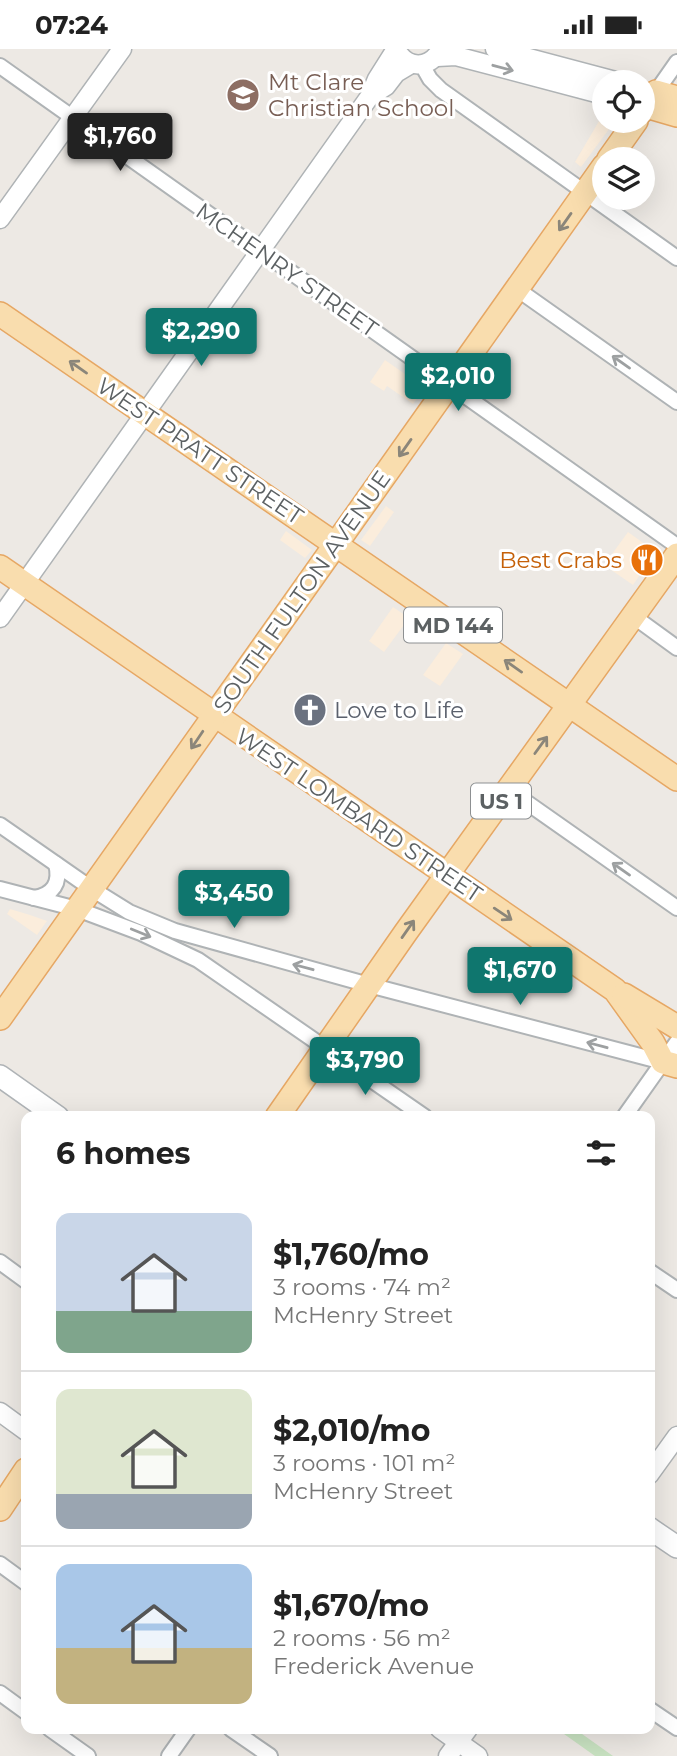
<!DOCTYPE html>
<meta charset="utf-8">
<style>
:root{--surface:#fff;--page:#f2f2f2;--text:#222;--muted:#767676;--line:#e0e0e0;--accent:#0f766e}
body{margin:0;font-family:Montserrat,sans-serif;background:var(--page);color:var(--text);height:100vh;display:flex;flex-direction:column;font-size:26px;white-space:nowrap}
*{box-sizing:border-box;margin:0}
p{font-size:23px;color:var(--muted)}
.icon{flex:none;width:38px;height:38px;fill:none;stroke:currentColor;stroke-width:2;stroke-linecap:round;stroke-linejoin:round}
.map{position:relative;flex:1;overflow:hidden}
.side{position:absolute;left:21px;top:1062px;width:634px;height:623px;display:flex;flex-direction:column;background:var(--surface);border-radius:14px;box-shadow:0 7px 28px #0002}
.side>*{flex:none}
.fabs{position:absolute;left:592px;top:21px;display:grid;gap:14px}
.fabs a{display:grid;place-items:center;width:63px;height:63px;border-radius:50%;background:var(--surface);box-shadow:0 7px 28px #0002;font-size:35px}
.price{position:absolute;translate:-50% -60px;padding:0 16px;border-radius:7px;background:var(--accent);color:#fff;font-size:23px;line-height:46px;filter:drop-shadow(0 2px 4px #0008)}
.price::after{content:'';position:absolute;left:50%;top:42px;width:21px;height:16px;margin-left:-10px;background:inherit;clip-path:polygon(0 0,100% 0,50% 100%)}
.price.active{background:#222;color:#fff}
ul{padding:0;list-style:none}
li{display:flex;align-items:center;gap:21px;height:175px;padding:0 35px}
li+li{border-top:2px solid var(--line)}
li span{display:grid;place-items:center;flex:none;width:196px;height:140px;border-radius:14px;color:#555}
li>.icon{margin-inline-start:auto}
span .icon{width:84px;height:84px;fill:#fffc;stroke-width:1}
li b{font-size:30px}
h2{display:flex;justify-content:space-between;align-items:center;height:84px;padding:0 35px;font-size:30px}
.status{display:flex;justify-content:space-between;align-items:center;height:49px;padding:0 35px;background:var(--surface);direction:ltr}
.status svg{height:19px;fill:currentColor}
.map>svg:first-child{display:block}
.commercial{fill:#fbeddc}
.green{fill:#c9e3c2}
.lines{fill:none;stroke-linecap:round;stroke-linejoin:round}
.minor-casing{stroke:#afb3b5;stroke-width:18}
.tertiary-casing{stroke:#afb3b5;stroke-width:21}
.secondary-casing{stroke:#afb3b6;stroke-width:24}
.primary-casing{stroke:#e6a764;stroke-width:26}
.minor{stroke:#fff;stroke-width:14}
.tertiary{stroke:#fff;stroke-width:18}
.secondary{stroke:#fff;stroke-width:21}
.primary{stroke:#f9ddae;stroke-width:23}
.oneway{stroke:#9da0a1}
.oneway2{stroke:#8b867a}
.labels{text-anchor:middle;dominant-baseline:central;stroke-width:6;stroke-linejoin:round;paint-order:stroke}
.shield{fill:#fff;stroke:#8d9092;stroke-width:2}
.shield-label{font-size:21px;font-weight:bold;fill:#5c6163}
.education-label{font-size:23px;fill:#785e54;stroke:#fff;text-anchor:start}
.street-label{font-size:23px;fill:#5c6163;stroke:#fff}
.food-label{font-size:23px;fill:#c56008;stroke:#fff;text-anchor:end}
.worship-label{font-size:23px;fill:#5b616d;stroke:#fff;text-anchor:start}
</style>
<div class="status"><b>07:24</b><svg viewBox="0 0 49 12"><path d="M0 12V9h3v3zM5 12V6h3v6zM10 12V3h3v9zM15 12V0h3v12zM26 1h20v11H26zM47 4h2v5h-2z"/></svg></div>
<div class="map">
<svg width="677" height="1707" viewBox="0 0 677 1707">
<rect width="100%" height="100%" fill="#ede9e4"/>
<g class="commercial">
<polygon points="602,67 604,72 615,72 581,118 575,113"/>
<polygon points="385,311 425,339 413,355 387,337 384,342 370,333"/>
<polygon points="386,457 394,463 370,497 361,491"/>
<polygon points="286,482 312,501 305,509 280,491"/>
<polygon points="628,483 656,503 633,536 604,516"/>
<polygon points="393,558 409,569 384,603 369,592"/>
<polygon points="446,594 463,605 440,637 423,626"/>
<polygon points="10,860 30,866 47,872 37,886 7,865"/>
</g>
<polygon class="green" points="557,1680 575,1680 613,1707 595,1707"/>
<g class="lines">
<defs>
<g id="minor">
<polyline points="422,16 430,30 441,41 677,209"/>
<polyline points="0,17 677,497"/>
<polyline points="656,43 677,13"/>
<polyline points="517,240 677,353"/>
<polyline points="633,567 677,599"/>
<polyline points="509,741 677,859"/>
<polyline points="0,776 92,840 129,863 175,882 369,936 663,1013"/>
<polyline points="0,840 77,860 141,884 198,911 425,1068"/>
<path d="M34,849C53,846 61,834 56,815"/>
<polyline points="624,1068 677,993"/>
<polyline points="0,1213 26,1232"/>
<polyline points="649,1222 677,1241"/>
<polyline points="0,1515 26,1534"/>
<polyline points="0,1644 26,1663"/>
<polyline points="649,1660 677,1679"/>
<polyline points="50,1680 88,1707"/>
<polyline points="231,1680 270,1707"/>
<polyline points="169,1707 188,1680"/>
</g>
<g id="tertiary">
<path d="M396,0C407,21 430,20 441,0"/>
<polyline points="495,0 619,33"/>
<polyline points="437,8 456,7 604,46"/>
<polyline points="370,47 386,37 396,24 411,15"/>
<polyline points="0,170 122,0"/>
<polyline points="0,569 370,47 377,30 396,0"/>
<polyline points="0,1363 26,1382"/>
<polyline points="649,1426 677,1387"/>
<polyline points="440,1680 478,1707"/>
<polyline points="448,1707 468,1680"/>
</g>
<g id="secondary">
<polyline points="0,1027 58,1068"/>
<polyline points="649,1479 677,1498"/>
</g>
<g id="primary">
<polyline points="646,57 677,66"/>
<polyline points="642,62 656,43 677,49"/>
<polyline points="609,110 636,72"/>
<polyline points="0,265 677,730"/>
<polyline points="0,518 615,941 653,994 663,1013 677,1017"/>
<polyline points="624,946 677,978"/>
<polyline points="0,969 604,117"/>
<polyline points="277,1068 406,883 677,506"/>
<polyline points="0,1460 26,1421"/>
</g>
</defs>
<use href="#minor" class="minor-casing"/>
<use href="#tertiary" class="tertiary-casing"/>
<use href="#secondary" class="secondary-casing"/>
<use href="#primary" class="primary-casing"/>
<use href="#minor" class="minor"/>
<use href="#tertiary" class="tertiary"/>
<use href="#secondary" class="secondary"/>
<use href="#primary" class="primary"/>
</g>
<defs><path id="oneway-shaft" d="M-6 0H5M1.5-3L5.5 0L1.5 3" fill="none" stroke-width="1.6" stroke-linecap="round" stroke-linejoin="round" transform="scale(1.75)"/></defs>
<g class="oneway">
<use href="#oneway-shaft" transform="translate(503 19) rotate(15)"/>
<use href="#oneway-shaft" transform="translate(621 313) rotate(-145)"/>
<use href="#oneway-shaft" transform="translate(621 820) rotate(-145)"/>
<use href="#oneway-shaft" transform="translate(141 884) rotate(22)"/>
<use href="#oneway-shaft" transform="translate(303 918) rotate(-165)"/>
<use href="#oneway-shaft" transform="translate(597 996) rotate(-165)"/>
</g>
<g class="oneway2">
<use href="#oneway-shaft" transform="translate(565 173) rotate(125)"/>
<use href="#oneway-shaft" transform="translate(78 318) rotate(-145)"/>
<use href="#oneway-shaft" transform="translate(405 399) rotate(125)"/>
<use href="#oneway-shaft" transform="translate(513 617) rotate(-145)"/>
<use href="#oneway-shaft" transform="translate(197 691) rotate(124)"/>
<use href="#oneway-shaft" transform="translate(541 696) rotate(-54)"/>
<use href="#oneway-shaft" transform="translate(503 865) rotate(34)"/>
<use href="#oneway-shaft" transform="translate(408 880) rotate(-55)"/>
</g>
<defs>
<symbol id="school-disc" viewBox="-11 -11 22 22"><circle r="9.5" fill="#8d6e63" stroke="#fff"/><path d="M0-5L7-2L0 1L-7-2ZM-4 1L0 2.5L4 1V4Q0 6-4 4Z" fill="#fff"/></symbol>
<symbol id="restaurant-disc" viewBox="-11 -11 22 22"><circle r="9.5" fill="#e8710a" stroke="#fff"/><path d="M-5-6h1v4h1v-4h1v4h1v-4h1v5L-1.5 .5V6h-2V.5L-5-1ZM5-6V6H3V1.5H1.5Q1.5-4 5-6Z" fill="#fff"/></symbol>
<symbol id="church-disc" viewBox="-11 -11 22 22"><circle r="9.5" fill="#6b7280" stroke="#fff"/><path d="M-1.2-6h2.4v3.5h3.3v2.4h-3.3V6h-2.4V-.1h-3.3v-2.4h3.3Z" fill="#fff"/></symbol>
</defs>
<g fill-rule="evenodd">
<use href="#school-disc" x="224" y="27" width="38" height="38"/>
<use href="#restaurant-disc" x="628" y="492" width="38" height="38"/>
<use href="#church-disc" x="291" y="642" width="38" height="38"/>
</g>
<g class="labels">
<g class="shield">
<rect x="404" y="558.5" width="98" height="35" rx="5"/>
<rect x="471" y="734.5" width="60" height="35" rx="5"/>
</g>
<g class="shield-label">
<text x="453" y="576">MD 144</text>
<text x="501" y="752">US 1</text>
</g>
<g class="education-label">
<text x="268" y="33">Mt Clare<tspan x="268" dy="26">Christian School</tspan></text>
</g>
<g class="street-label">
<text transform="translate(287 221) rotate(35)">MCHENRY STREET</text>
<text transform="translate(200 402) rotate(34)">WEST PRATT STREET</text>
<text transform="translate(302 543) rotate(-55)">SOUTH FULTON AVENUE</text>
<text transform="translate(359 766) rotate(34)">WEST LOMBARD STREET</text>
</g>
<g class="food-label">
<text x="622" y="511">Best Crabs</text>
</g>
<g class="worship-label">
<text x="334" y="661">Love to Life</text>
</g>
</g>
</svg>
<div class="fabs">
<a><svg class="icon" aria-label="locate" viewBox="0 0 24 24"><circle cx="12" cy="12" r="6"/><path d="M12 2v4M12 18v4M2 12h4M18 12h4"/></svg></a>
<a><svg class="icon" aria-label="layers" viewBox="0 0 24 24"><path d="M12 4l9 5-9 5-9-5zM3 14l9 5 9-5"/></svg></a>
</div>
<b class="price active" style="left:120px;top:124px">$1,760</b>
<b class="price" style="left:201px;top:319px">$2,290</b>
<b class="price" style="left:458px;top:364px">$2,010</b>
<b class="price" style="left:234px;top:881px">$3,450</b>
<b class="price" style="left:520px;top:958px">$1,670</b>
<b class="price" style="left:365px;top:1048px">$3,790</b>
<section class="side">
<h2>6 homes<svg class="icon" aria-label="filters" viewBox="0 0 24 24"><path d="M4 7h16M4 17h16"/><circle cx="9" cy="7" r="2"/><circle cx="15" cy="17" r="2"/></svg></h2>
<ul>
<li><span style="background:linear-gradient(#c9d6e8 70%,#7fa58c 0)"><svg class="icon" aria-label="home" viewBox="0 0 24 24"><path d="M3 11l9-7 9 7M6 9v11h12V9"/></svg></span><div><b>$1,760/mo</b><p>3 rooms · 74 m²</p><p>McHenry Street</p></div></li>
<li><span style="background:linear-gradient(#dfe7d0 75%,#9aa5b1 0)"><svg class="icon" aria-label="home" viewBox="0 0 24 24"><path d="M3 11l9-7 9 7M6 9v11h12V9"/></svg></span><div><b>$2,010/mo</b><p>3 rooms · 101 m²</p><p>McHenry Street</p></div></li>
<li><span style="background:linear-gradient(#a9c7e8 60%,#c2b280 0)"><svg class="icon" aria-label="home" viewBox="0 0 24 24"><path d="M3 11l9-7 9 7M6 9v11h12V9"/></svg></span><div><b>$1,670/mo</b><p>2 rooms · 56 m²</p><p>Frederick Avenue</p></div></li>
</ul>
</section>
</div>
